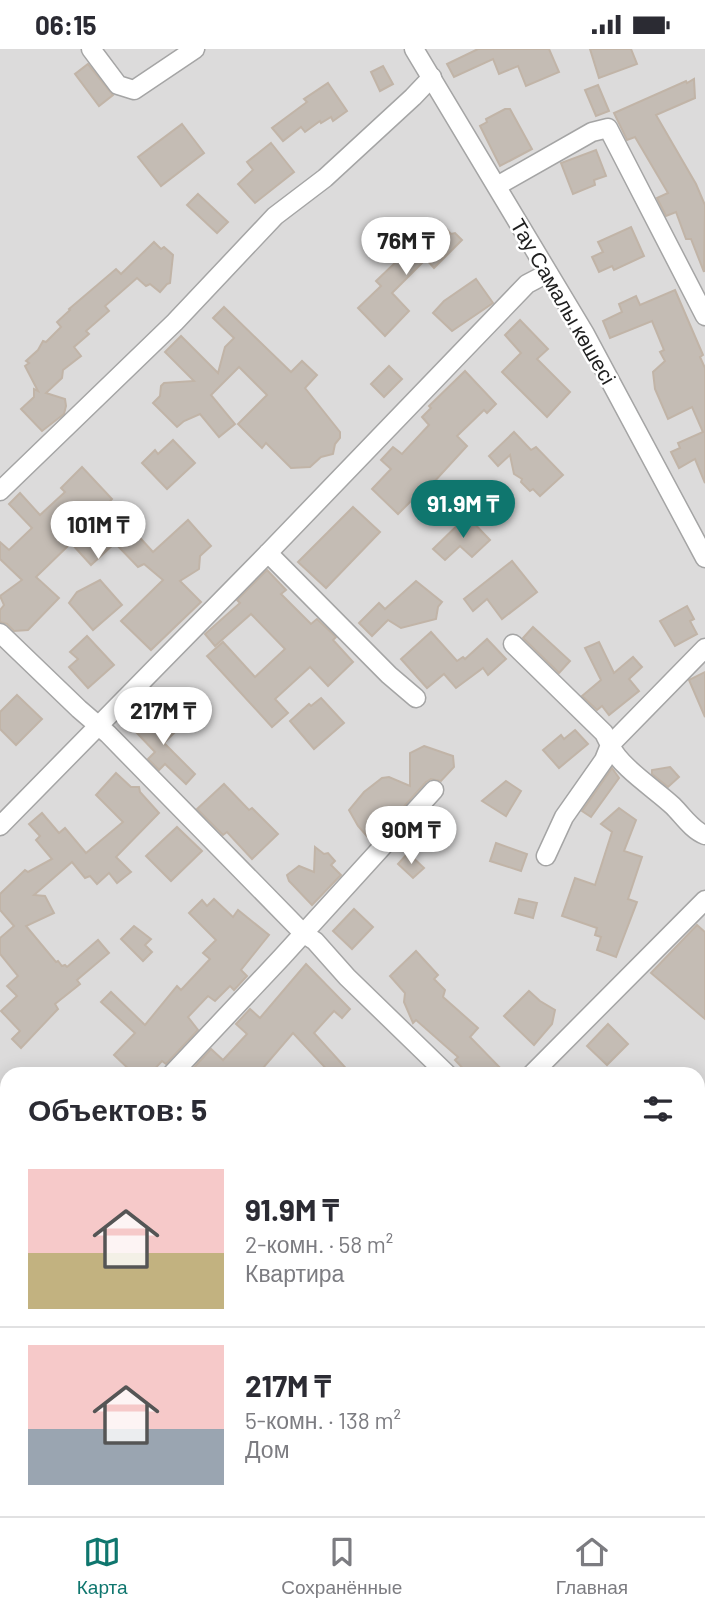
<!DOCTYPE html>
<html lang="ru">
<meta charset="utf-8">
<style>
:root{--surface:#fff;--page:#f7f7f7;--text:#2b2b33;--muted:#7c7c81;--line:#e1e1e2;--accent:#0f766e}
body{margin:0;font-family:Barlow,sans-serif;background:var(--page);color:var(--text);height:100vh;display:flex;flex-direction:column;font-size:26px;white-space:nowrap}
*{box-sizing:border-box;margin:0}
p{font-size:23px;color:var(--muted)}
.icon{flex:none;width:38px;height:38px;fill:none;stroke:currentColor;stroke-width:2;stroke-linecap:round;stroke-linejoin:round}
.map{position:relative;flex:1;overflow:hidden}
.side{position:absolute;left:0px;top:1018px;width:705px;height:450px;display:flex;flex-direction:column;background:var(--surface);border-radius:21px 21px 0 0;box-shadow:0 4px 18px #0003}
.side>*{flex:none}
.price{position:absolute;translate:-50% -60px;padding:0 16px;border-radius:24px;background:#fff;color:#222;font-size:23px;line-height:46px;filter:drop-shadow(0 2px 4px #0008)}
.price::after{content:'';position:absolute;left:50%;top:42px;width:21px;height:16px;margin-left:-10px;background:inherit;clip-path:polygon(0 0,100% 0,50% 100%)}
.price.active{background:var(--accent);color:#fff}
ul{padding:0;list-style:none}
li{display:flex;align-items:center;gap:21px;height:175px;padding:0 28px}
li+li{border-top:2px solid var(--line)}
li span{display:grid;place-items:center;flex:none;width:196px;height:140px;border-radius:0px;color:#555}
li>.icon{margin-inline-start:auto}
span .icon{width:84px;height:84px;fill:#fffc;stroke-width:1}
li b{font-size:30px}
h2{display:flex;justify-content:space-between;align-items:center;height:84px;padding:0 28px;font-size:30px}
.status{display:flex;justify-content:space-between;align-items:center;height:49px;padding:0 35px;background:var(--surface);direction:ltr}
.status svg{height:19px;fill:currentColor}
.tab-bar{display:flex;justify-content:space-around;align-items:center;height:98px;border-top:2px solid var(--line);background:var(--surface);font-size:19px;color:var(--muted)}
.tab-bar a{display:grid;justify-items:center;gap:4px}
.tab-bar .active{color:var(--accent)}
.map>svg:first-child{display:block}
.residential{fill:#dcdbdb;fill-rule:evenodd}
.building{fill:#c4bcb4;stroke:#c1b4a7;stroke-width:2}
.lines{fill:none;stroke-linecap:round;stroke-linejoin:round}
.minor-casing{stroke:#a5a5a5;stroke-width:21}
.minor{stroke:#fff;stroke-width:18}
.labels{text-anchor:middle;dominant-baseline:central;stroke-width:5;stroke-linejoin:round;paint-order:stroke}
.street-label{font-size:21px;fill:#1e1e1e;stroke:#fff}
</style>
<div class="status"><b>06:15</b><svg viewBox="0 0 49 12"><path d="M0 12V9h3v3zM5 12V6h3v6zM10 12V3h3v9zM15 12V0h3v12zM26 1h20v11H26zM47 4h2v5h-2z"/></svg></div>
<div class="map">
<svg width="705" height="1467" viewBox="0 0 705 1467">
<rect width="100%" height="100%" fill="#efece4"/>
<path class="residential" d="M0,0H705V1467H0ZM7,1026H698V1461H7Z"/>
<g class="building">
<polygon points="478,0 549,0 559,23 526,37 518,17 499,25 493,10 454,28 447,15"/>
<polygon points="590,0 631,0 637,15 599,29"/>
<polygon points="88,15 113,46 99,57 75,25"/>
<polygon points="383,17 393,35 380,42 371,23"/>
<polygon points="694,30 695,49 656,66 696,135 705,156 704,223 691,190 686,190 676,163 666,167 657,149 668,144 635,88 627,91 614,64 686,32 687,34"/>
<polygon points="328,34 347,62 333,72 331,68 321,74 320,72 305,83 301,78 283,92 272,79 307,53 304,50"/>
<polygon points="598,36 609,62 596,67 585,41"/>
<polygon points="505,60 510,60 532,100 500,117 480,77 487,73 486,70"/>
<polygon points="182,75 204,104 161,137 138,108"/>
<polygon points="271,94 294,123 255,154 238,135 253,121 247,113"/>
<polygon points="596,101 606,127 594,131 595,136 573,145 561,114"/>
<polygon points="198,145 228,173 217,184 187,156"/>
<polygon points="439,172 451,185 455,184 462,191 434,219 426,210 392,244 409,262 385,287 358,259 381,237 376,232"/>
<polygon points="631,178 644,207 614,221 612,217 599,223 592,208 603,203 598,193"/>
<polygon points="154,193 161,200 164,198 173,206 170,234 167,235 160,243 150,235 146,237 137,229 105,257 109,262 86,282 89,285 74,298 81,307 63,321 62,329 46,344 65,350 66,357 64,365 42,382 21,360 34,348 34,340 38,342 25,317 29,314 26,312 38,301 43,292 46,293 61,278 57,273 70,261 69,260 116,220 121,225"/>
<polygon points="476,230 493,254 452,282 433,264 444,252"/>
<polygon points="675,241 703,306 700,308 705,319 705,434 695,410 679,419 671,403 680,399 678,394 703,383 692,358 668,370 655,340 653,323 665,312 660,303 664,301 652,272 610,289 603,272 622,263 619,255 636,247 640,256"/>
<polygon points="224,258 291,323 302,312 317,326 305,339 340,383 340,389 335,395 333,405 321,408 310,418 291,419 266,394 262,399 238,375 267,346 239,318 211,346 235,375 219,388 200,365 184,372 177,378 153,354 160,347 161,337 164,334 194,332 165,303 181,287 218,324 225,298 234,289 213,269"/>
<polygon points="520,271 548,300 537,310 570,343 547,368 502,323 521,304 505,286"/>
<polygon points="389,317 402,330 384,348 371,335"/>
<polygon points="465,322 496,355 487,364 484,361 457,387 467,397 433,434 431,432 398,465 372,440 391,420 381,411 393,398 402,405 429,376 422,368 431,359 429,357"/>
<polygon points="514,383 531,401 536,398 563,426 540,447 533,440 530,442 521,433 522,430 514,425 510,406 498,417 489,407"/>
<polygon points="173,391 195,414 167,440 142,414 155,401 158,405"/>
<polygon points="82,418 112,450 94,469 115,494 131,479 153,503 188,471 211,497 200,507 199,520 180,532 201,553 151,601 121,572 163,531 144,515 138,518 115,494 91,516 71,494 36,528 59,549 28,581 14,582 7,575 0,573 0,561 4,556 0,547 22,531 0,510 0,493 9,501 32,479 9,455 20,444 40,466 65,443 61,439"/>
<polygon points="353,458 380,483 326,539 298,513"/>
<polygon points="467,467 490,491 472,508 460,497 445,511 433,500"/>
<polygon points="512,512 537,543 502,570 487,550 473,562 464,550"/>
<polygon points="267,521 286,541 281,545 311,575 317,570 336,588 333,591 353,613 328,637 310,618 275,650 288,664 272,678 207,607 223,593 255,628 285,600 251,565 215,597 205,585 240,554 237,551"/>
<polygon points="100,531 122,556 93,581 69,554 77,543"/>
<polygon points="416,532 442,553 438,558 436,570 401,579 388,571 372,587 359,574 379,554 385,560"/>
<polygon points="687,557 694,570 690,572 697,585 675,597 660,572"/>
<polygon points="533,578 570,612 559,624 523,589"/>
<polygon points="431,583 457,612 463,608 465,610 487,590 506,610 488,626 483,619 456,639 444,625 427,639 401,610"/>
<polygon points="87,587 114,616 88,639 69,618 78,610 70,603"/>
<polygon points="599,593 614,624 633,608 642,618 629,630 639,642 609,666 602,657 597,661 582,647 601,631 585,599"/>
<polygon points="705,623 705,668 689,631"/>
<polygon points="17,646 42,670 16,696 0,680 0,663"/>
<polygon points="321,649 344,674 314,700 290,672 309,655 311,657"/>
<polygon points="153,663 174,684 164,694 195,725 186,735 165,715 159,721 148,710 155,703 135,682"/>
<polygon points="575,681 588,695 559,719 543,701 561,686 564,690"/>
<polygon points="424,697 453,707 454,718 441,732 431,730 426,733 372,793 358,777 349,761 364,743 382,729 389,728 410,737 410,704"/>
<polygon points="670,718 679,728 668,738 652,725 652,721"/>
<polygon points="612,719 619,729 591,768 582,762"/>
<polygon points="116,724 131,738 139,738 140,743 159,764 116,808 131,823 117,834 109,824 97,835 90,827 85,829 72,813 34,846 45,847 54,864 26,877 56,913 58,912 62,917 65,916 67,918 98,891 109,904 77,931 80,935 55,955 58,960 21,999 12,990 20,982 1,962 17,947 7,937 18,927 0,905 0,889 14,877 0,861 0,845 25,821 28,823 52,810 36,791 40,787 29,775 42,764 59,784 65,779 86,804 123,773 96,746"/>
<polygon points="506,732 521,742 506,767 482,752"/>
<polygon points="224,735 249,761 252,759 278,785 252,810 227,783 223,786 197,760"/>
<polygon points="619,759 636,771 624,802 642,808 628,850 637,853 616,908 597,901 601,888 595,886 597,879 562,867 575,829 595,836 612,783 601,775"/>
<polygon points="177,778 202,802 171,832 146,807"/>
<polygon points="496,794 527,805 521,822 490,812"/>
<polygon points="315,798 324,805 328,804 335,812 331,816 341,826 312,856 289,832 287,826 299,817 314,823"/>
<polygon points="408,804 424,819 413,829 398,815"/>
<polygon points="214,850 233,868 238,861 269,886 241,921 247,927 234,941 230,937 215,952 208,947 188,968 198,981 166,1015 162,1012 149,1026 135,1026 114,1006 135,984 101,953 111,943 145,976 177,937 181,941 210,910 203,904 216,891 189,864 202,851 207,857"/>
<polygon points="519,850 537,854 533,869 515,864"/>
<polygon points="354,860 373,878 352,900 333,882"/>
<polygon points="697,876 705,883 705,970 651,924"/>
<polygon points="134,877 151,890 145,896 152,903 143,912 121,890"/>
<polygon points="416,902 438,926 434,930 445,941 443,948 478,979 470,988 507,1026 469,1026 455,1011 458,1008 416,971 413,974 404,953 405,944 390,927"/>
<polygon points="306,915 350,960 342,969 334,962 314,984 352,1026 332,1026 293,984 257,1026 187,1026 211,1000 223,1011 247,985 236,975 250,960 260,969"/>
<polygon points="529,942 540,952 555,961 552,975 534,996 504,967"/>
<polygon points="608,975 628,995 607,1016 587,997"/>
</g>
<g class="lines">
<defs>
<g id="minor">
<polyline points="91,0 118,36 134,41 195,0"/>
<polyline points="414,0 585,285 705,509"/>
<polyline points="497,137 592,83 608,79 705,267"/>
<polyline points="0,442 175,273 275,167 325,129 413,48 432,28"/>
<polyline points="268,504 389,626 416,649"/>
<polyline points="0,584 79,660 108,685 304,885 315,892 347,928 448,1026"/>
<polyline points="513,595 604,684 610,696 604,711 564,768 546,807"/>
<path d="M705,599L610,696C620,718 655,740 673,757C683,767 692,781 705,786"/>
<polyline points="0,777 268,504 527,235 548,224"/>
<polyline points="171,1026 282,908 434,741"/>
<polyline points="531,1026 705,851"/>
<polyline points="0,1206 7,1198"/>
<polyline points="698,1217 705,1210"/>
<polyline points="698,1288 705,1294"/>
<polyline points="475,1461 481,1467"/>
<polyline points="195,1467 196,1461"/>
</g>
</defs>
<use href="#minor" class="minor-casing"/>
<use href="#minor" class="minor"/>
</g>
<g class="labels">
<g class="street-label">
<text transform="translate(564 252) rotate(60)">Тау Самалы көшесі</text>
</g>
</g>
</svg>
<b class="price" style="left:406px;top:228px">76M ₸</b>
<b class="price active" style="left:463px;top:491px">91.9M ₸</b>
<b class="price" style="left:98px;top:512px">101M ₸</b>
<b class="price" style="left:163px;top:698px">217M ₸</b>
<b class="price" style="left:411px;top:817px">90M ₸</b>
<section class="side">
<h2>Объектов: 5<svg class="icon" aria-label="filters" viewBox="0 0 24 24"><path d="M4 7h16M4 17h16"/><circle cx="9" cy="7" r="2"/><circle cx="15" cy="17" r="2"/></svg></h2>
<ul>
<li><span style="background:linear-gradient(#f6c9c9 60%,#c2b280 0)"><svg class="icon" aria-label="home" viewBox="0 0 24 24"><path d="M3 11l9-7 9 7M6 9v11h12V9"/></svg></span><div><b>91.9M ₸</b><p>2-комн. · 58 m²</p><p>Квартира</p></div></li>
<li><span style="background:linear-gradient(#f6c9c9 60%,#9aa5b1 0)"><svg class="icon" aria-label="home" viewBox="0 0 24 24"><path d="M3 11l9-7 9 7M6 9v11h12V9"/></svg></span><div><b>217M ₸</b><p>5-комн. · 138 m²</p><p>Дом</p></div></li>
</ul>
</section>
</div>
<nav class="tab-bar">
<a class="active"><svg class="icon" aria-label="map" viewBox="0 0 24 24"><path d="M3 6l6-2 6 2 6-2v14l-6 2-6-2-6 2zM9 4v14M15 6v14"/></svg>Карта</a>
<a><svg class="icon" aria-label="saved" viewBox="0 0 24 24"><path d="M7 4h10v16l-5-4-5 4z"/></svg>Сохранённые</a>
<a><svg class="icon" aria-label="home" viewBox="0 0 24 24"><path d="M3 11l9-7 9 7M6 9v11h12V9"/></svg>Главная</a>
</nav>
